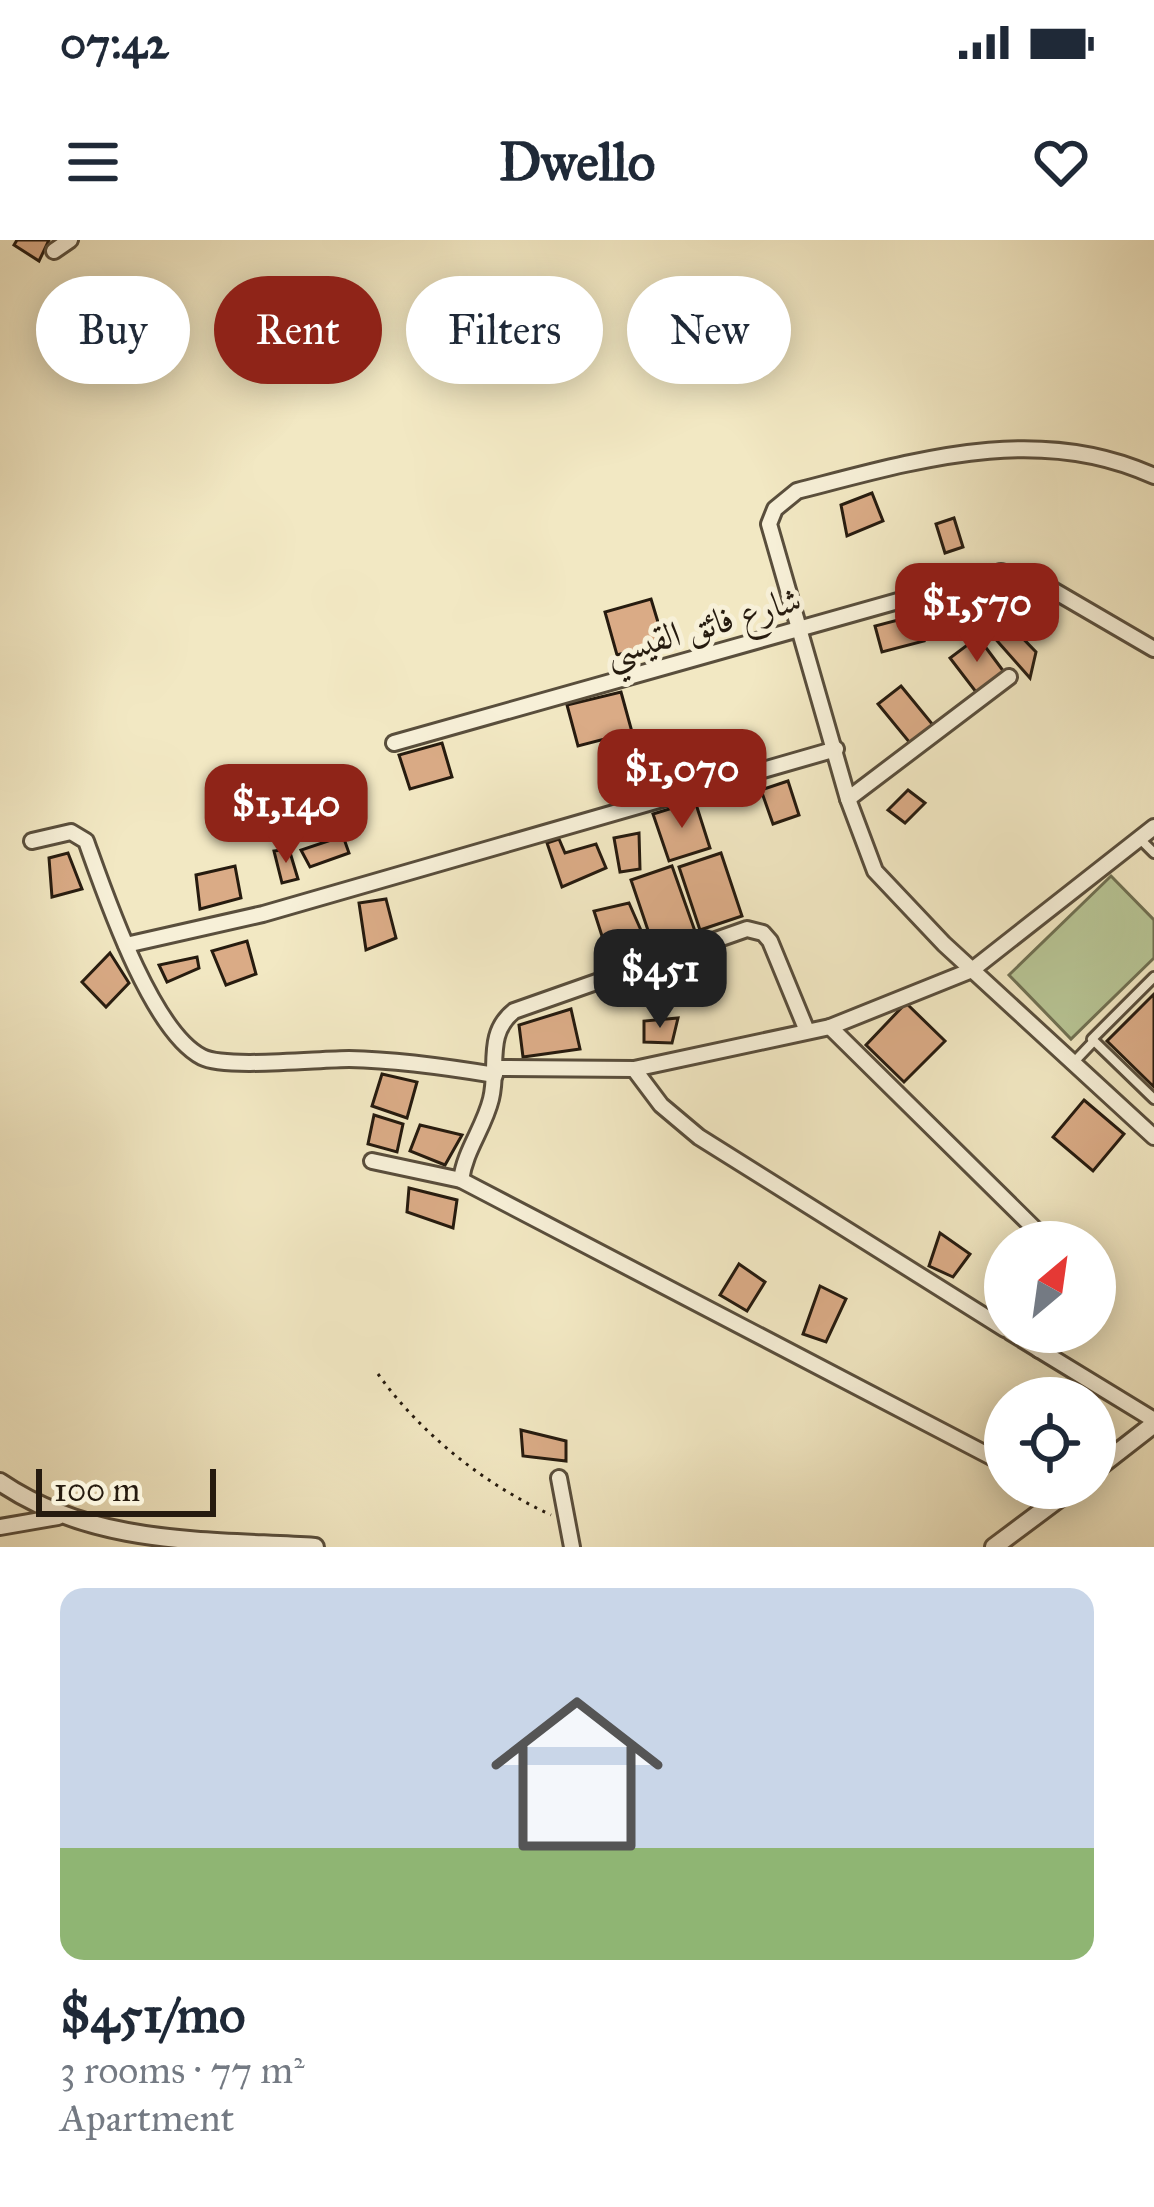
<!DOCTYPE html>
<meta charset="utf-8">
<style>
:root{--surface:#fff;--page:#f2f2f3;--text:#1f2937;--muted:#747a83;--line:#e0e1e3;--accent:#8f2418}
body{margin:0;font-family:"IM FELL Great Primer",Amiri,serif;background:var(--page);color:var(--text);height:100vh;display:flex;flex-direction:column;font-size:45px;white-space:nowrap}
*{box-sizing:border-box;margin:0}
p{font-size:39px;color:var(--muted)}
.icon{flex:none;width:66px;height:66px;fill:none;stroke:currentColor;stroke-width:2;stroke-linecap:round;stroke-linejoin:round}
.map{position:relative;height:1307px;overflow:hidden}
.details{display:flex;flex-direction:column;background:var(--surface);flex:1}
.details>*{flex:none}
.guide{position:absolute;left:36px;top:36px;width:1083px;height:108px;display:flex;gap:24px}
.needle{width:78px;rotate:29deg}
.controls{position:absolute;left:984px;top:981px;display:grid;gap:24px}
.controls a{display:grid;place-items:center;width:132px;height:132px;border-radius:50%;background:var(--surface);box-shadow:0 6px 30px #0003;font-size:60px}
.scale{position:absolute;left:36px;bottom:30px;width:180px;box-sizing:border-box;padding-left:12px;border:6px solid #261b0f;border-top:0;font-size:33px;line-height:42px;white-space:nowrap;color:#261b0f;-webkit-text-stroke:9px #f7f0d8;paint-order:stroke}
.price{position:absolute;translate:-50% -102px;padding:0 27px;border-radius:24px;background:var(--accent);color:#fff;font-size:39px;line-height:78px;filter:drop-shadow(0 3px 6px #0008)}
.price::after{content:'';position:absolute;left:50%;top:72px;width:36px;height:27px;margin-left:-18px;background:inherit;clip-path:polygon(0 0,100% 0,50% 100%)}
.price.on{background:#222;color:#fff}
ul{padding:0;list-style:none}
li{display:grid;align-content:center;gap:24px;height:636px;padding:0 60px}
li+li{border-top:3px solid var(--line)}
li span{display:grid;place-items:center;height:372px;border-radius:24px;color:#555}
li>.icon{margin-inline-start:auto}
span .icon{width:216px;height:216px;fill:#fffc;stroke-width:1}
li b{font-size:51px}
.pill{padding:0 42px;border-radius:54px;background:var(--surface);box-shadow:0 6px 30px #0003;font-size:42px;line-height:108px}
.pill.on{background:var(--accent);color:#fff}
.status{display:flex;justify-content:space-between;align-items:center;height:84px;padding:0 60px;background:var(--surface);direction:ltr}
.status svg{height:33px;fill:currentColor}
header{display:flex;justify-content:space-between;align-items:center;height:156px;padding:0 60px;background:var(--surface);font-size:54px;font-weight:800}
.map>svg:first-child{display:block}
.green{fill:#b8c696;stroke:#6f7052;stroke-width:3}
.building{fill:#daab86;stroke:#261b0f;stroke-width:3}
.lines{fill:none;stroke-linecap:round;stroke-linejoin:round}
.service-casing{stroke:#594e3c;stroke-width:14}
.minor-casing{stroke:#594e3c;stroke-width:20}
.tertiary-casing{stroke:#594e3c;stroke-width:22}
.path{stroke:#261b0f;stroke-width:3;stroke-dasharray:3 6;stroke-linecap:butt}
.service{stroke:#f7f0d8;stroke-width:8}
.minor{stroke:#f7f0d8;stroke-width:14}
.tertiary{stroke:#f7f0d8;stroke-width:16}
.labels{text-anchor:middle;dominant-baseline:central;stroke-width:10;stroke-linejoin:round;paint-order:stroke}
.street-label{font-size:36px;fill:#261b0f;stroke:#f7f0d8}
</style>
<div class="status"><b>07:42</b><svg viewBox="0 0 49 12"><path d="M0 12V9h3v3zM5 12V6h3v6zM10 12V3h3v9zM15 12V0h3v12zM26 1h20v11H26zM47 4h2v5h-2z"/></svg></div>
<header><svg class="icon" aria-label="menu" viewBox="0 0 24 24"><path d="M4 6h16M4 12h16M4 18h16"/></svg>Dwello<svg class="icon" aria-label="heart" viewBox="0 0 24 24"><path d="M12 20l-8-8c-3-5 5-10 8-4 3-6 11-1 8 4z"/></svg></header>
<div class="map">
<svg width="1154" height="1307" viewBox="0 0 1154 1307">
<rect width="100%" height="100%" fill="#f2e8c3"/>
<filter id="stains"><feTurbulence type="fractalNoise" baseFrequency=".00167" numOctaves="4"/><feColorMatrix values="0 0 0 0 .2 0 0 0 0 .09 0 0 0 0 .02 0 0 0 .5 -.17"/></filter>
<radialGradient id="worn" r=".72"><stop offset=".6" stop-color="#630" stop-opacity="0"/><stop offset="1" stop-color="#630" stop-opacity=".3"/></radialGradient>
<polygon class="green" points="1111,636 1154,680 1154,718 1071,799 1009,735"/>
<g class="building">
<polygon points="17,0 49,0 39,21 14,5"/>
<polygon points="872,253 883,281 847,296 841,265"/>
<polygon points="954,278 963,307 945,313 936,284"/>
<polygon points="1015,354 1056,375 1043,387 1008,362"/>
<polygon points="651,359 664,402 617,415 605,372"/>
<polygon points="917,375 924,401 882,412 875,386"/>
<polygon points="1009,384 1036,412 1030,438 991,394"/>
<polygon points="978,397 1004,432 976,452 950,418"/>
<polygon points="901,446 933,485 910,503 878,464"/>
<polygon points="621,452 632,492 578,506 567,465"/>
<polygon points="442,503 452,537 410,549 399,515"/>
<polygon points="788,541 799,575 773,584 761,550"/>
<polygon points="908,550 925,563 905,583 888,570"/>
<polygon points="695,561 710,608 669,621 653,574"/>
<polygon points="639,593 640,629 620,632 614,598"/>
<polygon points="343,596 349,613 310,627 301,610"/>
<polygon points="559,599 565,613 596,604 606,628 562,647 547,603"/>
<polygon points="289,609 298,639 282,643 274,611"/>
<polygon points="68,613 82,649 52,657 49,618"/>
<polygon points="721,613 742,676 700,690 679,627"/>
<polygon points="235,626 241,658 200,669 196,635"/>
<polygon points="672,626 696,694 654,708 631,640"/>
<polygon points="386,659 396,698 366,710 359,663"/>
<polygon points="629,663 647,704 610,721 594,671"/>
<polygon points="247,701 256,734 226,745 212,711"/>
<polygon points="110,713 129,743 106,767 82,742"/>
<polygon points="197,717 199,728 167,742 159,725"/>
<polygon points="1154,754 1154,847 1107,801"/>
<polygon points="906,763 945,801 904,842 866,805"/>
<polygon points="571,769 580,809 523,817 519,785"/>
<polygon points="678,778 672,803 644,802 644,781"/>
<polygon points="382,834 417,842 407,878 372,866"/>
<polygon points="1084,860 1124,894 1093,931 1053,897"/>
<polygon points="374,875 403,884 397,912 368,904"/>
<polygon points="420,885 462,895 445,925 410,911"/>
<polygon points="409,948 457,960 453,988 407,972"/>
<polygon points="940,993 970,1014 953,1037 929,1026"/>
<polygon points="739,1024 765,1042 747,1071 720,1055"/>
<polygon points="820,1046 846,1059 826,1102 803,1094"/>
<polygon points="521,1190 566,1201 566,1221 523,1216"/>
</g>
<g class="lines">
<defs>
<g id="service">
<polyline points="1140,599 1154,613"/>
<polyline points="1154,737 1092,799 1154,859"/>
<polyline points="1073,823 1092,803"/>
</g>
<g id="minor">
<polyline points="54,11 70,0"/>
<path d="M1154,236C1037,182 914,221 797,251L775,269L769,284L848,559L875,631L944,704L1154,897"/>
<polyline points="394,503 1001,332 1039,342 1154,409"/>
<polyline points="848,559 1009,437"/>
<path d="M32,601L71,592L86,601C105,654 151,791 202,817C225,829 318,819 349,819C398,820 447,827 495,835"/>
<polyline points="126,705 263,674 836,509"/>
<polyline points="830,787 1048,1002"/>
<polyline points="495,828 634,829 830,787 972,730 1154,587"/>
<polyline points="634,829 661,865 699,897 1005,1089"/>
<polyline points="372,921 461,940 1005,1224"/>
<path d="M461,940C465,910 484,888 491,859C499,827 485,794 514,771L747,689L763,693L770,701L807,791"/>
<polyline points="1010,1092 1154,1180"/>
<polyline points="1039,1110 1058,1092"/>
<polyline points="559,1238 572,1307"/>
<polyline points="0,1287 58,1277"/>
</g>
<g id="tertiary">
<polyline points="1095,1230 1154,1184"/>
<path d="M0,1242C94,1306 205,1300 315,1307"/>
<polyline points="994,1307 1073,1248"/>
</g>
</defs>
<use href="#service" class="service-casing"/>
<use href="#minor" class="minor-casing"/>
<use href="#tertiary" class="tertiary-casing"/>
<path class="path" d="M378,1134C421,1194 484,1244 551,1275"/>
<use href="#service" class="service"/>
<use href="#minor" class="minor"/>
<use href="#tertiary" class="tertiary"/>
</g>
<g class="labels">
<g class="street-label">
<text transform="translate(703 386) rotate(-16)">شارع فائق القيسي</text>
</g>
</g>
<rect width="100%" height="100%" filter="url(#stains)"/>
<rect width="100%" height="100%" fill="url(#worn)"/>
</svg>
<div class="controls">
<a><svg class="needle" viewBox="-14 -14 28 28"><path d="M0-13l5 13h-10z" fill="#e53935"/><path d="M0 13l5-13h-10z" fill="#747a83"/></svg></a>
<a><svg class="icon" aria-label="locate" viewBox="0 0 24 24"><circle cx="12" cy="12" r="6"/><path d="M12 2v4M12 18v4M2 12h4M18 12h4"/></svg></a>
</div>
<div class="scale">100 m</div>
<b class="price" style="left:977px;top:425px">$1,570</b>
<b class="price" style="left:682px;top:591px">$1,070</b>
<b class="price" style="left:286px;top:626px">$1,140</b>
<b class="price on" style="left:660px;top:791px">$451</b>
<div class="guide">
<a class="pill">Buy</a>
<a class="pill on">Rent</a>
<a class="pill">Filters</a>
<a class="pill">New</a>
</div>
</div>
<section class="details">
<ul>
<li><span style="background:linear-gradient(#c9d6e8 70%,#8fb573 0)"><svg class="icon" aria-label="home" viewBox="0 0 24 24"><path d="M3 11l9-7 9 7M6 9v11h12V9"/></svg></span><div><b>$451/mo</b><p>3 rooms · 77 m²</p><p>Apartment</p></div></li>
</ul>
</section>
